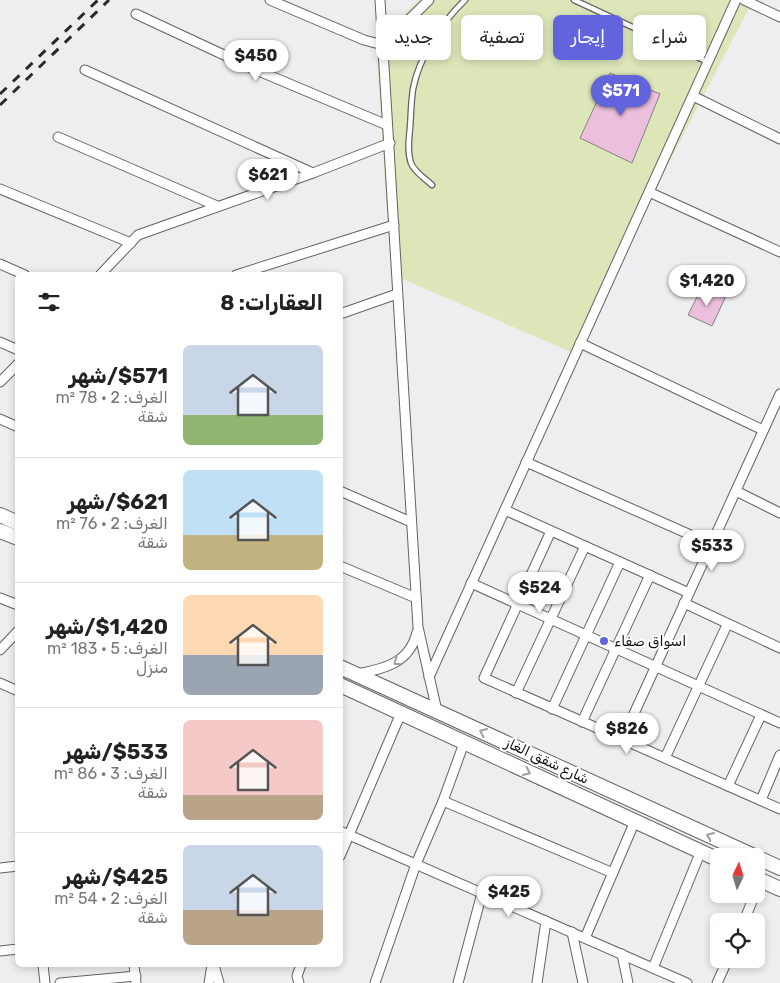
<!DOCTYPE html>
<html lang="ar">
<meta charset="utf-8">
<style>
:root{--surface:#fff;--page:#f6f6f6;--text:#222;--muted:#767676;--line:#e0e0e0;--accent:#6164dd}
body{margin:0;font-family:Rubik,"Noto Naskh Arabic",sans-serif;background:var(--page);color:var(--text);direction:rtl;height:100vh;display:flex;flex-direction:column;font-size:19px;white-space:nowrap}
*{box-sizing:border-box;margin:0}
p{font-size:16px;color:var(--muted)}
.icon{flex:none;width:28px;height:28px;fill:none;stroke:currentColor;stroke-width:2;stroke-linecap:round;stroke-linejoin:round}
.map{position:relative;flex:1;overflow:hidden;direction:ltr}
.drawer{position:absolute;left:15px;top:272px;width:328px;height:695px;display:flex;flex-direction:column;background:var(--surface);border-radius:8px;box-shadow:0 2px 8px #0003;direction:rtl}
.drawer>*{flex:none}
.top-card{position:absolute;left:358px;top:15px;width:348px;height:45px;direction:rtl;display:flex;gap:10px}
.needle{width:32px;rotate:4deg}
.controls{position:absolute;left:710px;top:848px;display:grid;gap:10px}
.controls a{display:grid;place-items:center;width:55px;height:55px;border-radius:8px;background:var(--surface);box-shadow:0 2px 8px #0003;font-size:25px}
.price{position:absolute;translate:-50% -42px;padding:0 11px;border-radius:18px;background:#fff;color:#222;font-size:16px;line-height:32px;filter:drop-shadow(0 1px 2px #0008)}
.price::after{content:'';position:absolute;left:50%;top:30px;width:15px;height:11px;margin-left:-8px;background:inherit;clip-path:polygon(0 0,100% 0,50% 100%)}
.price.selected{background:var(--accent);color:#fff}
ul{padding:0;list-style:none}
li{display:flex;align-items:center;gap:15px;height:125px;padding:0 20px}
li+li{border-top:1px solid var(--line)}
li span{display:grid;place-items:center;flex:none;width:140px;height:100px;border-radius:8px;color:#555}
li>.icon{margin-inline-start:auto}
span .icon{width:60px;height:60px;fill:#fffc;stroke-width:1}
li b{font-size:21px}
h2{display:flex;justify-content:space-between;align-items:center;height:60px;padding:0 20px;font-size:21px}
.tag{padding:0 18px;border-radius:8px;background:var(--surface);box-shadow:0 2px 8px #0003;font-size:18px;line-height:45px}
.tag.selected{background:var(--accent);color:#fff}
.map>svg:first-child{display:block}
.green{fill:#dde6b9}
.building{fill:#ecc0dd;stroke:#838182}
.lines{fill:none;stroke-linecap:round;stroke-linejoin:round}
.service-casing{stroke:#626364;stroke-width:7}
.minor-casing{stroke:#626364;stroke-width:11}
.primary-casing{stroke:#626364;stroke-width:16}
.service{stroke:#fff;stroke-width:4.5}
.minor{stroke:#fff;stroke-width:9}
.primary{stroke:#fff;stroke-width:14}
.rail{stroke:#292a2b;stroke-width:3;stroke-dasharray:9 9;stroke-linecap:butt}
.oneway{stroke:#9f9f9f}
.poi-dot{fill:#6164dd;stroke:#fff;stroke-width:2}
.labels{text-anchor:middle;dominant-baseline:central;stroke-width:4;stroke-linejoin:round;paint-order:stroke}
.poi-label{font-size:14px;fill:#0e0f0f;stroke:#fff;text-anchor:start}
.street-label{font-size:14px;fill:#0e0f0f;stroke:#fff}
</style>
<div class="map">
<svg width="780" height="983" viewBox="0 0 780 983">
<rect width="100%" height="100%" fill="#edeef0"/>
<polygon class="green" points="419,0 753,0 571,352 391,274 376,41"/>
<g class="building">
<polygon points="610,73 660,94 632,163 580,138"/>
<polygon points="702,287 725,298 712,326 688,315"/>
</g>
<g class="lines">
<defs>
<g id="service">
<polyline points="574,0 708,62"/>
<path d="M432,185C425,178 414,172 411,163C407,152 409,139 410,128C411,115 411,102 413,89C419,57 442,22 465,0"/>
</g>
<g id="minor">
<polyline points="270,0 364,40 383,45 429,0"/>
<polyline points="380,0 418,627 437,711"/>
<polyline points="744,0 780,17"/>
<polyline points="136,14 254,69 387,125"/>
<polyline points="85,70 313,173"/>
<polyline points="693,96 780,139"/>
<polyline points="58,137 217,206"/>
<polyline points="0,189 131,243"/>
<polyline points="649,192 780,252"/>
<polyline points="0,264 25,275"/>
<polyline points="100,275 138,235 313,173 390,143"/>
<polyline points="236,275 394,225"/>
<polyline points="340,314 397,294"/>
<polyline points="0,342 18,350"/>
<polyline points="580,343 763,430"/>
<polyline points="0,382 18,364"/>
<polyline points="0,419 18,427"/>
<polyline points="526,462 711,544"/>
<polyline points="340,491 411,522"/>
<polyline points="736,491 780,513"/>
<polyline points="505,510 689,593"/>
<polyline points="551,531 484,678 780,809"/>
<polyline points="340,566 416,598"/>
<polyline points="471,583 780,723"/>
<polyline points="0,598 18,605"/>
<polyline points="684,603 780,648"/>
<polyline points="0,650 18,631"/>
<path d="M357,674C384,669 410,663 417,632"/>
<polyline points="429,677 736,0"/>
<polyline points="0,683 18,691"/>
<polyline points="516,693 585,546"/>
<polyline points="552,709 620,562"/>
<polyline points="582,722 650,575"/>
<polyline points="622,740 780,394"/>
<polyline points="665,758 727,625"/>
<polyline points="728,786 761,715"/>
<polyline points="761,800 780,755"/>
<polyline points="443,801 464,743"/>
<polyline points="340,831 687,983"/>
<polyline points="340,856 401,713"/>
<polyline points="0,868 18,866"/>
<polyline points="744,921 755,894"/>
<polyline points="572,932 583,983"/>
<polyline points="585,938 635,821"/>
<polyline points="0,951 18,949"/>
<polyline points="622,954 628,983"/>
<polyline points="43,965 45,983"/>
<polyline points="134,965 136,983"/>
<polyline points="214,965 219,983"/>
<polyline points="653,968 701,851"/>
<polyline points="60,983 136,976"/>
<polyline points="209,983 212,965"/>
<polyline points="299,983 297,976 301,965"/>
<polyline points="375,983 416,864 443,801 613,873"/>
<polyline points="458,983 482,893"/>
<polyline points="537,983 546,921"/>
<polyline points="717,983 728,959"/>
</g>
<g id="primary">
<polyline points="0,515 18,523"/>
<polyline points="0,531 18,538"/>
<polyline points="340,667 754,856"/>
<polyline points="340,685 719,860"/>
<polyline points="756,857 780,868"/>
<polyline points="756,878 780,889"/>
</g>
</defs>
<use href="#service" class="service-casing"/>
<use href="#minor" class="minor-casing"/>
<use href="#primary" class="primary-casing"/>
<use href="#service" class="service"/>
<use href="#minor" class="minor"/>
<use href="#primary" class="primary"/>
<g class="rail">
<polyline points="0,94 98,0"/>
<polyline points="0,105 109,0"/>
</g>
</g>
<defs><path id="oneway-chevron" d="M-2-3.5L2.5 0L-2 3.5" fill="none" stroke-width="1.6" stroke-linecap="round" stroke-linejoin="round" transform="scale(1.25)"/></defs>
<g class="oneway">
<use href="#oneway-chevron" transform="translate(397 662) rotate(145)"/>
<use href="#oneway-chevron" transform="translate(483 732) rotate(-155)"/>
<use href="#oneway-chevron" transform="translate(527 772) rotate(25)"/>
<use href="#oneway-chevron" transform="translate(710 836) rotate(-155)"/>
</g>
<circle class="poi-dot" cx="604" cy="641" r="5"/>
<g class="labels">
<g class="poi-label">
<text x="614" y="641">اسواق صفاء</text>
</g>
<g class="street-label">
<text transform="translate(547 761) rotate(25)">شارع شقق الغاز</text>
</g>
</g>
</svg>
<div class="controls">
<a><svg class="needle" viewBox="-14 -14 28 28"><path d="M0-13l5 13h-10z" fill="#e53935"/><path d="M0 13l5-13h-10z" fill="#767676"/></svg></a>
<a><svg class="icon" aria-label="locate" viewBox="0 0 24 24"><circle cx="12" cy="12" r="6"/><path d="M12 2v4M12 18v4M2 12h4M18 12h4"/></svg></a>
</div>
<b class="price" style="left:256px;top:82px">$450</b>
<b class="price selected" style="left:621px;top:117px">$571</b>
<b class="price" style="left:268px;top:201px">$621</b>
<b class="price" style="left:707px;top:307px">$1,420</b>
<b class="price" style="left:712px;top:572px">$533</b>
<b class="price" style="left:540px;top:614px">$524</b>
<b class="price" style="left:627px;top:755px">$826</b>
<b class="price" style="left:509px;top:918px">$425</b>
<div class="top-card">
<a class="tag">شراء</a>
<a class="tag selected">إيجار</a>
<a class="tag">تصفية</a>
<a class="tag">جديد</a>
</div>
<section class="drawer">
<h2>العقارات: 8<svg class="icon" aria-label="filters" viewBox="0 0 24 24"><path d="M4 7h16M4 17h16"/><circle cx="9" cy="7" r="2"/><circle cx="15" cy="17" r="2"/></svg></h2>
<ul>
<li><span style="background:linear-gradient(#c9d6e8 70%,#8fb573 0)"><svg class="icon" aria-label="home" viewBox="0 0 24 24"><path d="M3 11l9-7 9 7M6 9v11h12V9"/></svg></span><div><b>$571/شهر</b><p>الغرف: 2 · 78 m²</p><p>شقة</p></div></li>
<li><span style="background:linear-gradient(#bfe0f5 65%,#c2b280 0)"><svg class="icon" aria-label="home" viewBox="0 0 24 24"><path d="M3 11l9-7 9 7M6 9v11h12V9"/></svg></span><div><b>$621/شهر</b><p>الغرف: 2 · 76 m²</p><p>شقة</p></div></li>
<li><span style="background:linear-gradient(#ffd9b3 60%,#9aa5b1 0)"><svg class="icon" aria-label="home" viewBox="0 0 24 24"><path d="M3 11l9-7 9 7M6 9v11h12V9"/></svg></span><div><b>$1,420/شهر</b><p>الغرف: 5 · 183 m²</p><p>منزل</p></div></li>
<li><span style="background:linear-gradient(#f6c9c9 75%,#b9a48a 0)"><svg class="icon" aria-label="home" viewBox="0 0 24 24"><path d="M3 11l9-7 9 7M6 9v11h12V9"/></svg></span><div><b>$533/شهر</b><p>الغرف: 3 · 86 m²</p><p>شقة</p></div></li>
<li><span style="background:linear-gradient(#c9d6e8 65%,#b9a48a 0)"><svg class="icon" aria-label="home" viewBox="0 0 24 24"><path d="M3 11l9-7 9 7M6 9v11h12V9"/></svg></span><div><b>$425/شهر</b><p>الغرف: 2 · 54 m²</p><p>شقة</p></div></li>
</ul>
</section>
</div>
